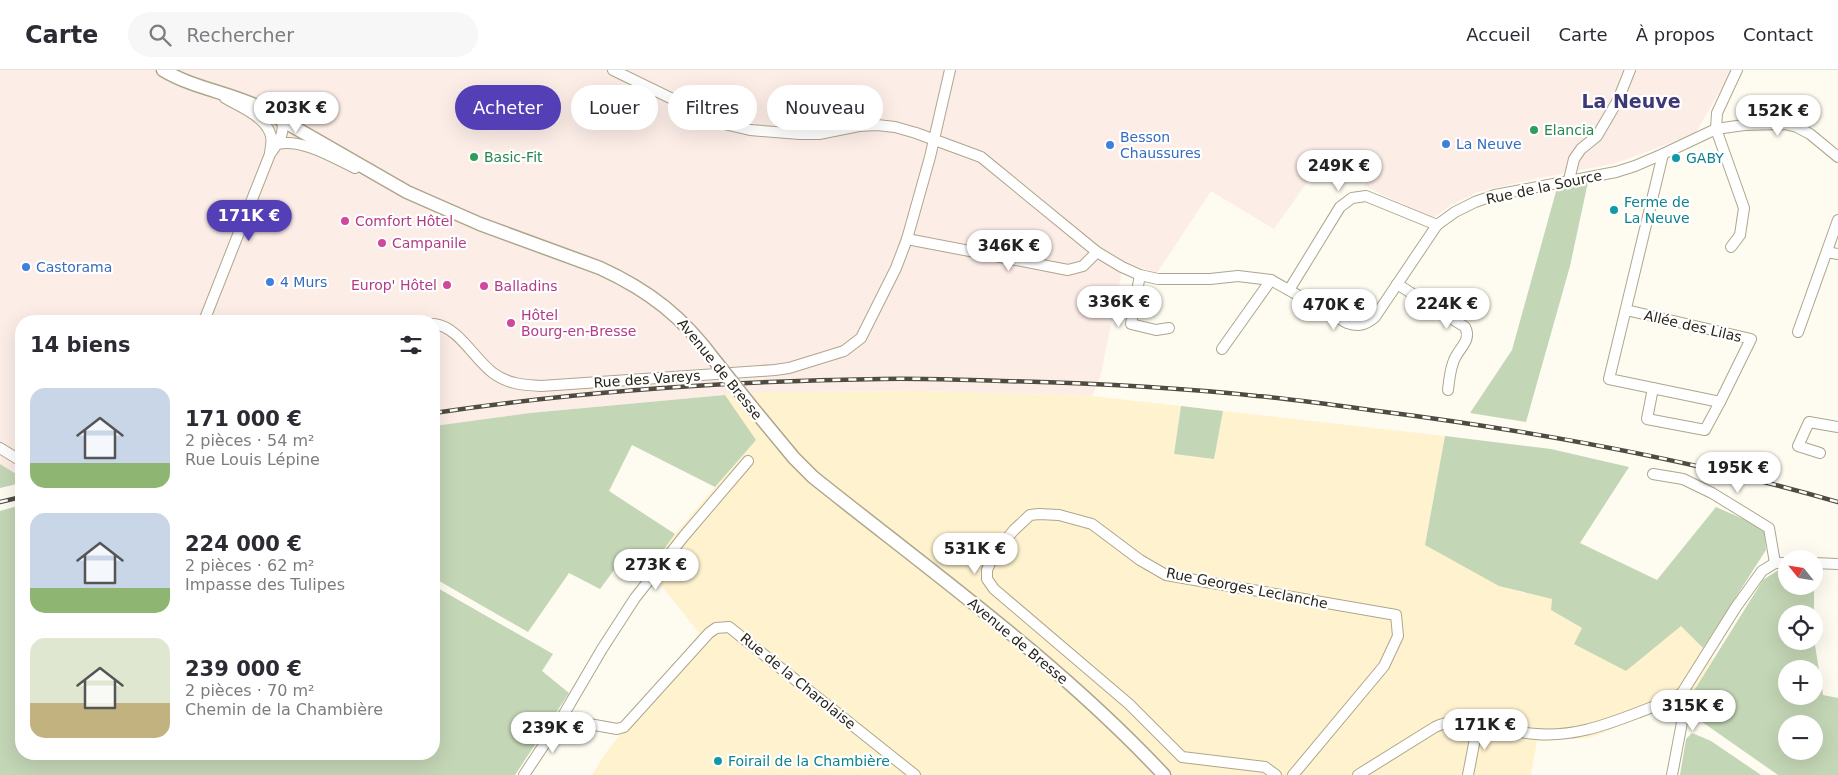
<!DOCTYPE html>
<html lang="fr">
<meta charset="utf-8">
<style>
:root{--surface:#fff;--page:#f7f7f7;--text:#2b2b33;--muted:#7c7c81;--line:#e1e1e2;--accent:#553fb7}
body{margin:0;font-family:"DejaVu Sans",sans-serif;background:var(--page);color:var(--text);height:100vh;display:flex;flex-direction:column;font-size:19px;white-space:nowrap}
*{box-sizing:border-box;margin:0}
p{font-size:16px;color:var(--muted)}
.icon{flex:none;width:28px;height:28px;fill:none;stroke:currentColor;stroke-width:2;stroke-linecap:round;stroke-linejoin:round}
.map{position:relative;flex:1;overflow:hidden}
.drawer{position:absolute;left:15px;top:245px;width:425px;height:445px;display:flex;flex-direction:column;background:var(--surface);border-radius:20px;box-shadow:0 5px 20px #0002}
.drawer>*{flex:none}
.banner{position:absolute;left:455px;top:15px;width:475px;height:45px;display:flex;gap:10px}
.needle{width:32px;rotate:300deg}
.controls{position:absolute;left:1778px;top:480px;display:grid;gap:10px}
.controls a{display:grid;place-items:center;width:45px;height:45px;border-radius:50%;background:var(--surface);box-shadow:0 5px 20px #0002;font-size:25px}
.price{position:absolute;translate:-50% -42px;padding:0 11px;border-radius:18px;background:#fff;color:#222;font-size:16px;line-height:32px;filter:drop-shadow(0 1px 2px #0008)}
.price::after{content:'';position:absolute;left:50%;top:30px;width:15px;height:11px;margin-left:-8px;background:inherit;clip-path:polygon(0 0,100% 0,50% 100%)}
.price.selected{background:var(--accent);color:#fff}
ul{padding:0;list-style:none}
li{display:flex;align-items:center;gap:15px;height:125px;padding:0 15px}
li span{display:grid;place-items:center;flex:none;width:140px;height:100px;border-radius:15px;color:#555}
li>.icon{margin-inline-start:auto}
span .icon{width:60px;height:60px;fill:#fffc;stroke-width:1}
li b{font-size:21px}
h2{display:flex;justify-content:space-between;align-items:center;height:60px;padding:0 15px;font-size:21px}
.tag{padding:0 18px;border-radius:22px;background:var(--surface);box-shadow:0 5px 20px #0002;font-size:18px;line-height:45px}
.tag.selected{background:var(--accent);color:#fff}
header{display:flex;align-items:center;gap:30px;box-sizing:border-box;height:70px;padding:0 25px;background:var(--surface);border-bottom:1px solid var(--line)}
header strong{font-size:24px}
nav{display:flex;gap:28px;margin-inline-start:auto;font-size:18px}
.search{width:350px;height:45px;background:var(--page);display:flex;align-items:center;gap:12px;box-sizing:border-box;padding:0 18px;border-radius:28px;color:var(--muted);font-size:19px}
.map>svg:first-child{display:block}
.commercial{fill:#fcede7}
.built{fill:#fff3cf}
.green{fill:#c3d6b5;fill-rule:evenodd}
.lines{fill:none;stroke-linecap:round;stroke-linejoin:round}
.minor-casing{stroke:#aea68c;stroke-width:12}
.major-casing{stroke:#aea68c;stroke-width:15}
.minor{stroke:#fff;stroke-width:10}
.major{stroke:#fff;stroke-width:12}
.rail-casing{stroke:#4e4b40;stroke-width:4.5}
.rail{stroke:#fff;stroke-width:2.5;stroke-dasharray:8;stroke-linecap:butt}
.major-bridge-casing{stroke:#aea68c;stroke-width:15;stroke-linecap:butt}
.major-bridge{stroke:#fff;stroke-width:12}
.leisure-dot{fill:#2e9e5b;stroke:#fff;stroke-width:2}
.shop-dot{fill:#3f7fe0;stroke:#fff;stroke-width:2}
.culture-dot{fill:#0f9aa8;stroke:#fff;stroke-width:2}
.hotel-dot{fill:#d1479c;stroke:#fff;stroke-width:2}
.labels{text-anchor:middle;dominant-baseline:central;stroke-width:4.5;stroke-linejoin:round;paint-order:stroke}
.leisure-label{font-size:14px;fill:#27864d;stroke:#fff;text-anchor:start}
.shop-label{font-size:14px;fill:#366cbe;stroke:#fff;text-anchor:start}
.culture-label{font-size:14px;fill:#0d838f;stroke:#fff;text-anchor:start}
.street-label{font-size:14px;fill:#28251a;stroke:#fff}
.hotel-label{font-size:14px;fill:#b23c85;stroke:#fff;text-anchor:start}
.district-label{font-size:19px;font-weight:bold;fill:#3e3874;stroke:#fff}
</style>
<header>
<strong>Carte</strong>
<div class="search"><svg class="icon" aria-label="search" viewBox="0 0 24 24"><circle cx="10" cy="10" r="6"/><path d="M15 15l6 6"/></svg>Rechercher</div>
<nav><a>Accueil</a><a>Carte</a><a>À propos</a><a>Contact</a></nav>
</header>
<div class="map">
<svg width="1838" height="705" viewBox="0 0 1838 705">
<rect width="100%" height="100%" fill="#fefbf0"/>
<polygon class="commercial" points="0,0 1732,0 1695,64 1613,94 1529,110 1478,122 1451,135 1433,148 1364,116 1369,105 1327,84 1274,159 1211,121 1157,203 1127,193 1122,201 1100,308 1092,326 924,321 775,322 725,325 530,343 434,356 434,251 21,251 21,407 0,394"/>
<polygon class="built" points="924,321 1092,326 1181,336 1174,384 1214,389 1223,341 1445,366 1425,475 1520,522 1553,529 1551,540 1582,558 1574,574 1681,555 1713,589 1690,627 1590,668 1537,671 1531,705 592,705 605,684 699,563 649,500 675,464 755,370 725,325 776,322"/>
<g class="green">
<polygon points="1588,112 1570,196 1526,352 1470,343 1512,280 1557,118"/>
<polygon points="725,325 756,370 715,417 632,375 609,421 675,464 649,500 626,484 600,519 569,503 528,562 434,508 434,356 530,343"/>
<polygon points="1181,336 1223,341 1214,389 1174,384"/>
<polygon points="1445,366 1551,379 1629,397 1580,473 1657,510 1716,437 1764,458 1766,480 1703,578 1681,556 1626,601 1574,574 1582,558 1551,540 1552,529 1499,516 1425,475"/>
<polygon points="0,394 21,407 21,413 0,418"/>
<polygon points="21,435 21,684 434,684 434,516 553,584 542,601 569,623 515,705 0,705 0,441"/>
<path d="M1780,499H1786V516H1814V500V544H1786V571H1814V569L1823,625L1838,628V705H1778L1695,647L1690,627L1763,510ZM1786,599H1814V626H1786ZM1786,654H1814V681H1786Z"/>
<polygon points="1692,663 1711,671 1761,705 1680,705 1686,669"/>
</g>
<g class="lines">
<defs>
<g id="minor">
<path d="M613,0L724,54L750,60L800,64H819L859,56L877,55L895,57L916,63L981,87L1097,182L1122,197L1140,205L1158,209H1210L1238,206L1271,210L1347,253C1360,257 1365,255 1375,247L1437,155L1455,142L1475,132L1495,125L1616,102L1635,96L1663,84L1716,59L1744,55L1785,54L1797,57L1810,64L1838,87"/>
<path d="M225,28C239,36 264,46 270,63C273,69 271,76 270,83"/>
<path d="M278,74C301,68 334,88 355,98"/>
<polyline points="1569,110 1574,89 1581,79 1597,66 1618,30 1630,0"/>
<polyline points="907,169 1068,200 1083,196 1097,182"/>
<polyline points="1731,177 1740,165 1744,138 1716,59 1717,43 1737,0"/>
<polyline points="1827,182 1838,184"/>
<polyline points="1140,205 1131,254 1156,260 1169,258"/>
<path d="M1397,214L1465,257C1473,271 1456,280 1453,293C1450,301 1449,311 1448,320"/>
<polyline points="1289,220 1340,137 1352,128 1366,126 1437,155"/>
<polyline points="1626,240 1751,269 1720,332 1609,309 1663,84"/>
<path d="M204,251L270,84C279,72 285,64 282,49"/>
<path d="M434,254C459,257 473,288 493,303C508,314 523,315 541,316L775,300L789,298L844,281L861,268L896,198L907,169L930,87L950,0"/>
<polyline points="1798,262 1838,150"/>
<polyline points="1222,279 1271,210"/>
<polyline points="1653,318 1647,349 1705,360 1720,332"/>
<polyline points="0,378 21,391"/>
<polyline points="1820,383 1798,376 1809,352 1838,357"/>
<polyline points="1653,404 1683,409 1712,423 1769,458 1775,493"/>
<polyline points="1814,493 1838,494"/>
<polyline points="561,649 617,659 624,657 709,563 716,558 729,557 915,705"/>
<polyline points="524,705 561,649 602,579 635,528 684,466 748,391"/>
<polyline points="1276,705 1265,697 1182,687 1129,634 994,519 987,509 987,500 994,484 1014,460 1030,445 1039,444 1059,445 1092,454 1140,490 1166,505 1396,545 1398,566 1384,596 1293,705"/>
<path d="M1358,705L1435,657C1470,641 1499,662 1536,664C1572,667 1603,656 1637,643C1652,637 1668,632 1682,623L1736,537L1762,501L1775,493H1786"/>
<polyline points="1468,705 1478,653"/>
<polyline points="1672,705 1683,647 1682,637 1677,626"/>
</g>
<g id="major">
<path d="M163,0C193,18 227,22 259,37L407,122L480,154L600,198C650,221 683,247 716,292"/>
<path d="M751,336L794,388L813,407C933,503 1058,592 1164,705"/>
</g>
</defs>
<use href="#minor" class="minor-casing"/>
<use href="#major" class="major-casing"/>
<use href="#minor" class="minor"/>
<use href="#major" class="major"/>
<defs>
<g id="rail">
<path d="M434,343C581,321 732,311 881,309C921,308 961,310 1002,311C1087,313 1172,317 1257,326C1295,329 1333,335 1370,340C1528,360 1685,388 1838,432"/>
<polyline points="0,432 21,427"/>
</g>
</defs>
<use href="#rail" class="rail-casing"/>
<use href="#rail" class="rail"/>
<defs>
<polyline id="major-bridge" points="716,292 751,336"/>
</defs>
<use href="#major-bridge" class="major-bridge-casing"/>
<use href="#major-bridge" class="major-bridge"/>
</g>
<g class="leisure-dot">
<circle cx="1534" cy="60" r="5"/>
<circle cx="474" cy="87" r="5"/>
</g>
<g class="shop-dot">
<circle cx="1446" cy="74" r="5"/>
<circle cx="1110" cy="75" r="5"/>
<circle cx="26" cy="197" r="5"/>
<circle cx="270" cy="212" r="5"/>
</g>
<g class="culture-dot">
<circle cx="1676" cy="88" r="5"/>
<circle cx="1614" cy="140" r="5"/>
<circle cx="718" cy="691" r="5"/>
</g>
<g class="hotel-dot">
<circle cx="345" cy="151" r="5"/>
<circle cx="382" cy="173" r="5"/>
<circle cx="447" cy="215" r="5"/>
<circle cx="484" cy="216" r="5"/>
<circle cx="511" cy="253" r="5"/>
</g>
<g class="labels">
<g class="leisure-label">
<text x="1544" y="60">Elancia</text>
<text x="484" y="87">Basic-Fit</text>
</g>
<g class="shop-label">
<text x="1120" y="67">Besson<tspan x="1120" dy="16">Chaussures</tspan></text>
<text x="1456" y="74">La Neuve</text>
<text x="36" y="197">Castorama</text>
<text x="280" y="212">4 Murs</text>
</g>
<g class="culture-label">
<text x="1686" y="88">GABY</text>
<text x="1624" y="132">Ferme de<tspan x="1624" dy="16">La Neuve</tspan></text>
<text x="728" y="691">Foirail de la Chambière</text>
</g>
<g class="street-label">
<text transform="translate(1544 117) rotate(-12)">Rue de la Source</text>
<text transform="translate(1693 256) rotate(13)">Allée des Lilas</text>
<text transform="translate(720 299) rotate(51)">Avenue de Bresse</text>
<text transform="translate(647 309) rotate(-4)">Rue des Vareys</text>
<text transform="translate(1247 518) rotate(11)">Rue Georges Leclanche</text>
<text transform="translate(1018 571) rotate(40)">Avenue de Bresse</text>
<text transform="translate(798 611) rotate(39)">Rue de la Charolaise</text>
</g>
<g class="hotel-label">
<text x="355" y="151">Comfort Hôtel</text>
<text x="392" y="173">Campanile</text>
<text x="437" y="215" text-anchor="end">Europ' Hôtel</text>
<text x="494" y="216">Balladins</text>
<text x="521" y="245">Hôtel<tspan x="521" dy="16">Bourg-en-Bresse</tspan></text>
</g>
<g class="district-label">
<text x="1631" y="31">La Neuve</text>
</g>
</g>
</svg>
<div class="controls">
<a><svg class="needle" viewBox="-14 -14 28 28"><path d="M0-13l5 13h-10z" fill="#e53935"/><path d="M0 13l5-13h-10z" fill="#7c7c81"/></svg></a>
<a><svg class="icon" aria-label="locate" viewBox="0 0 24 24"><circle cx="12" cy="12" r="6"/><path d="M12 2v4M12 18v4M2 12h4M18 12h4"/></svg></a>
<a>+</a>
<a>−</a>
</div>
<b class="price" style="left:296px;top:64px">203K €</b>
<b class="price" style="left:1778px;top:67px">152K €</b>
<b class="price" style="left:1339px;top:122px">249K €</b>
<b class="price selected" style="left:249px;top:172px">171K €</b>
<b class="price" style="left:1009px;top:202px">346K €</b>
<b class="price" style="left:1119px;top:258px">336K €</b>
<b class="price" style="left:1447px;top:260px">224K €</b>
<b class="price" style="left:1334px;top:261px">470K €</b>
<b class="price" style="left:1738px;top:424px">195K €</b>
<b class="price" style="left:975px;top:505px">531K €</b>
<b class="price" style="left:656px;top:521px">273K €</b>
<b class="price" style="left:1693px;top:662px">315K €</b>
<b class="price" style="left:1485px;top:681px">171K €</b>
<b class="price" style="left:553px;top:684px">239K €</b>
<div class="banner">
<a class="tag selected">Acheter</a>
<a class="tag">Louer</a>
<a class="tag">Filtres</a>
<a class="tag">Nouveau</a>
</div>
<section class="drawer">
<h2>14 biens<svg class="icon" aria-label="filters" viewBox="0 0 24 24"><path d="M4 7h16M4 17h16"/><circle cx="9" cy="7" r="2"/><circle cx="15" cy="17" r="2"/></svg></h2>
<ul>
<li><span style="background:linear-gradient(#c9d6e8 75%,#8fb573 0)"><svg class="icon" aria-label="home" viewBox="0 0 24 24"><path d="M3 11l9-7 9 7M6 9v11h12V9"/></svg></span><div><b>171 000 €</b><p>2 pièces · 54 m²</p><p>Rue Louis Lépine</p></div></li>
<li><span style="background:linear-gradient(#c9d6e8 75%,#8fb573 0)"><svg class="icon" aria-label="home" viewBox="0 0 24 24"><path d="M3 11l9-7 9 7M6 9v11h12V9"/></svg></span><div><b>224 000 €</b><p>2 pièces · 62 m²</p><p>Impasse des Tulipes</p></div></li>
<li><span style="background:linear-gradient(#dfe7d0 65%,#c2b280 0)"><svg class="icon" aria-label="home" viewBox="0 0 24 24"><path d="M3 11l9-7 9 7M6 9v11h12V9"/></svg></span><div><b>239 000 €</b><p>2 pièces · 70 m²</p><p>Chemin de la Chambière</p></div></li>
</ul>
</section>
</div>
